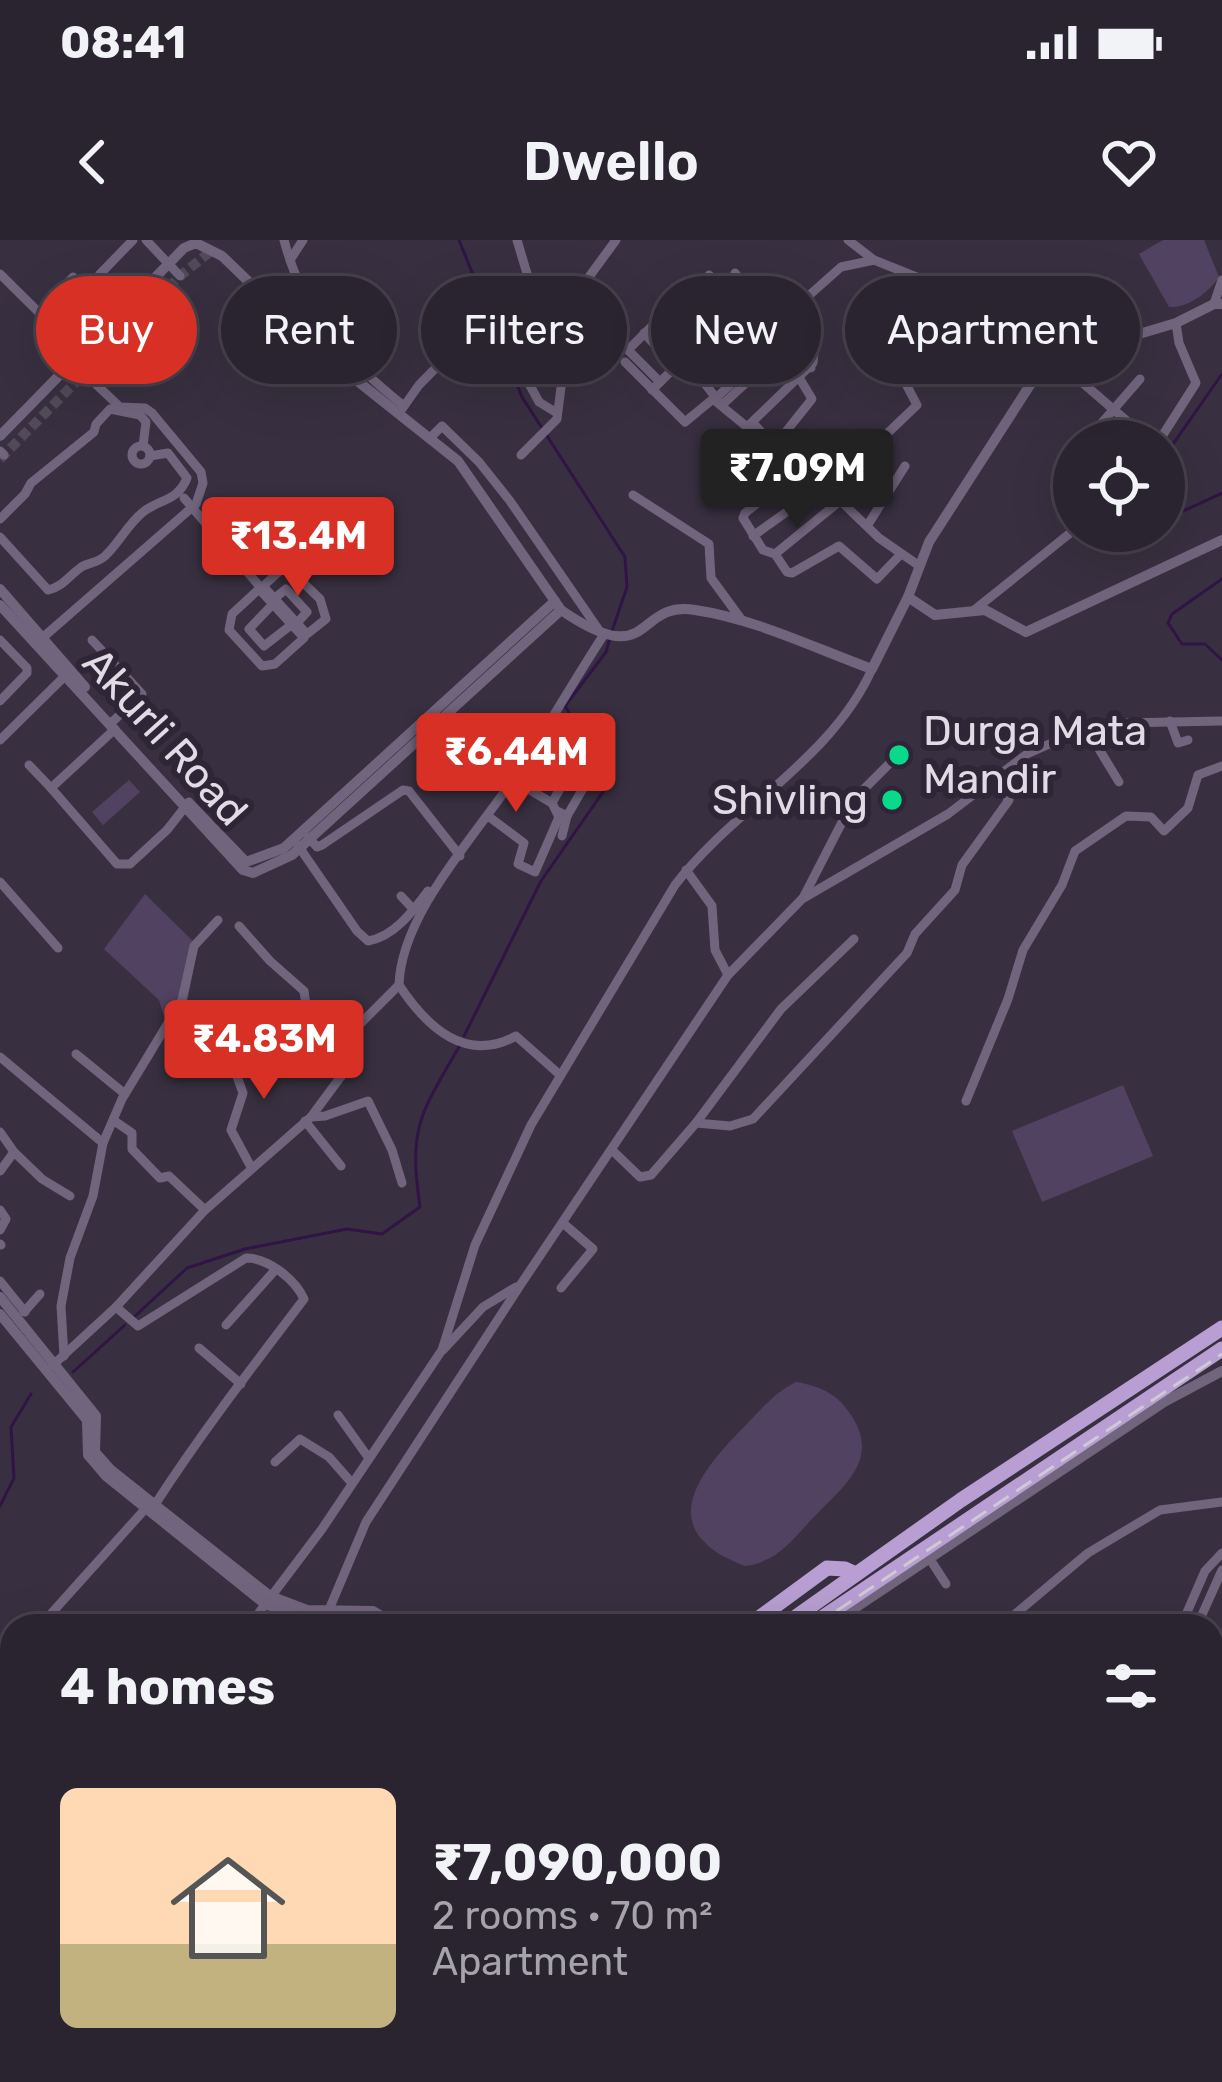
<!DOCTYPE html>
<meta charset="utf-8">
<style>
:root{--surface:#2a2430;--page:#322c38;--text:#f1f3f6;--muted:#a5a4ab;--line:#46414c;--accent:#d93025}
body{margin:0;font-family:Rubik,sans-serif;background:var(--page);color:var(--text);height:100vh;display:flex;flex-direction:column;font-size:45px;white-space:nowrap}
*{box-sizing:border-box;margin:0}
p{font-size:39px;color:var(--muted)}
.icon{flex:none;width:66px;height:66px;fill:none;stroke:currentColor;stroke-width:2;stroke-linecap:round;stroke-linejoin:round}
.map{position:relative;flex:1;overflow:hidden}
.panel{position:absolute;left:0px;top:1374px;width:1224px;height:468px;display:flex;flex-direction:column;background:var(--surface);border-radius:36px 36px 0 0;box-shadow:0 12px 48px #0002,0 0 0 3px var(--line)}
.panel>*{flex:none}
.banner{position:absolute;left:36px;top:36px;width:1152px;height:108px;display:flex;gap:24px}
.buttons{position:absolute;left:1053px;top:180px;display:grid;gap:24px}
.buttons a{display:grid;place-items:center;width:132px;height:132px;border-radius:50%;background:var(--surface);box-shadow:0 12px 48px #0002,0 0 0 3px var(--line);font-size:60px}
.price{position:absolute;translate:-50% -102px;padding:0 27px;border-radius:12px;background:var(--accent);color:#fff;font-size:39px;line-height:78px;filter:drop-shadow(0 3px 6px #0008)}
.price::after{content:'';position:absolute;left:50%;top:72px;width:36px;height:27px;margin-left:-18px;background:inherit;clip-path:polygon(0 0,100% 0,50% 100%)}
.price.current{background:#222;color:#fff}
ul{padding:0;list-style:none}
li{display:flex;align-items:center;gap:36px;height:300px;padding:0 60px}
li span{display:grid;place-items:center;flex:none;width:336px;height:240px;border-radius:18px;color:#555}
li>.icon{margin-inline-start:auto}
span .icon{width:144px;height:144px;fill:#fffc;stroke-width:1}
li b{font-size:51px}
h2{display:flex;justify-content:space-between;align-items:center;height:144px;padding:0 60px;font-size:51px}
.pill{padding:0 42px;border-radius:54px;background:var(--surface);box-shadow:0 12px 48px #0002,0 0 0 3px var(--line);font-size:42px;line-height:108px}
.pill.current{background:var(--accent);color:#fff}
.status{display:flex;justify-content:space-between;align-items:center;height:84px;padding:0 60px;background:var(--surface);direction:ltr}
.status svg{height:33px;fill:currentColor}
header{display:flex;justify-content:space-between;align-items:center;height:156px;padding:0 60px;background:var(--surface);font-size:54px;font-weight:600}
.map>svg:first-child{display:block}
.green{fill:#524261}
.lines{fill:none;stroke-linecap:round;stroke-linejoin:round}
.stream{stroke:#301544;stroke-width:3}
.tertiary-tunnel{stroke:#514a59;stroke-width:10;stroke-dasharray:10 5;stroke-linecap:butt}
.minor{stroke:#71657d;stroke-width:9}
.tertiary{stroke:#71657d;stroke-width:10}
.secondary{stroke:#9380a5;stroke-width:12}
.trunk{stroke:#b89ed2;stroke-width:15}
.rail{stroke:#cec9d3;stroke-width:3;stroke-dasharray:18 9;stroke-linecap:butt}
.poi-dot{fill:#08d98b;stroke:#2e2636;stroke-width:4.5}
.labels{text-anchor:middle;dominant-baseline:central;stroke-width:12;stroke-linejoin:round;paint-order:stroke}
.poi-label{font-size:42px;fill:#e0dbe5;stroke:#2e2636;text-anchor:start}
.street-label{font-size:42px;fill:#e0dbe5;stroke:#2e2636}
</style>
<div class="status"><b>08:41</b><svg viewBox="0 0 49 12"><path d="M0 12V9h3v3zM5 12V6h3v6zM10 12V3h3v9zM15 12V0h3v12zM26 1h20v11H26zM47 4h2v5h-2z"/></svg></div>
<header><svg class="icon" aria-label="back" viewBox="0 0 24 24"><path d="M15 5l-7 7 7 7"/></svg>Dwello<svg class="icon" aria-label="heart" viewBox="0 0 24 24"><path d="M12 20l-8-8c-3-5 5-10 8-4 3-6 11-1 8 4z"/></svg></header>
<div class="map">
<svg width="1222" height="1842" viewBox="0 0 1222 1842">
<rect width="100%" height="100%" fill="#383040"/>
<g class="green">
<path d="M1163,0H1204L1219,37C1208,53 1188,68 1169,67L1139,14Z"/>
<polygon points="129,540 140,552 103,585 92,572"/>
<polygon points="145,654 198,706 186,769 172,783 165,779 159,760 104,709"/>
<polygon points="1123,845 1153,916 1042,962 1012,891"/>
<path d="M796,1142C820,1146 838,1154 851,1175C881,1220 843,1246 813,1278C792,1300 777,1322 745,1326C658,1293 691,1241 740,1191C757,1174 773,1153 796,1142Z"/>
<polygon points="707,1830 878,1830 881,1842 705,1842"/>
</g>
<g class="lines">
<g class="stream">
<polyline points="459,0 522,157 625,317 627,347 612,391"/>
<polyline points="1164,217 1222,134"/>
<polyline points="1164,264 1177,274 1222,253"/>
<polyline points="1222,339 1172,374 1168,383 1182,404 1205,404 1222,420"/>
<polyline points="464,796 541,641 612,539 565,466 606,412 609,401"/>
<path d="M134,1077L187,1028L245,1009L347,989L382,994L420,967C408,885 421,874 460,805"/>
<polyline points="73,1132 125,1085"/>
<polyline points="0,1266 14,1238 11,1187 31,1154"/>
</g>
<polyline class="tertiary-tunnel" points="0,219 180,36 211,11"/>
<g class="minor">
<polyline points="146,0 180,36"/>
<path d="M284,0C304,76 343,117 404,166"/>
<polyline points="517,0 528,37 519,125 539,162 557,173"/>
<polyline points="848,0 874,20 919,38 1004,93 1055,119 1150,201"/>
<polyline points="290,20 303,0"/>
<polyline points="0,34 92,125"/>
<polyline points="709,35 737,66"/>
<polyline points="692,49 722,81"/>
<polyline points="750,53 757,60 754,67 771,87 792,73 793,64 789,59"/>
<polyline points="1214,64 1222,40"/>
<polyline points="128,65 100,34 133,0"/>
<polyline points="679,65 707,96"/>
<polyline points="733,70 750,53 735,33"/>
<polyline points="39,73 73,37"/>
<polyline points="660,78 691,111"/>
<polyline points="644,93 675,127"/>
<path d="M775,98L746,68L718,93L747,123C788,100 764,81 813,110"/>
<polyline points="788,106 811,128"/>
<polyline points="625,122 685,182 713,159 747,187 813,123 815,99 805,59 841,27 874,20"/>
<polyline points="660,142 628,110 671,67"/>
<polyline points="652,150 717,86"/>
<polyline points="716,158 748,128 744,123"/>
<polyline points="719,162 693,128 719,102 728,107"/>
<polyline points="722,165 785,107"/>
<polyline points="402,169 419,145 470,93"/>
<polyline points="753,183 778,210"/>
<polyline points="780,199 812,159 800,139"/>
<polyline points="1086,201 1140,139"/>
<polyline points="1159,201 1196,143 1179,103 1176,83"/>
<circle cx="141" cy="215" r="9"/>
<polyline points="871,209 917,165 898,129 898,119 919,38"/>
<polyline points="0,211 4,215"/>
<polyline points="521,215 557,179 572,60 616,0"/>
<polyline points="824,245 879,298 918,325"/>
<polyline points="633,255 709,304 711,338 741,379"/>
<polyline points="184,258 261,348"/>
<polyline points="840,261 775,314 787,332 792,333 839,306 877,339 901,314"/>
<polyline points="0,279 25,254 31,243 94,192 96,184 110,169 140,175 146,182 143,206"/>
<polyline points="867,286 905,226"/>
<polyline points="753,296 824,245 852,220"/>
<path d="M0,297L48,350C62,347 68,337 80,328C88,322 96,324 105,316C120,302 127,285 143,272C160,259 178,261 187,238L168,213L150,216"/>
<polyline points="775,314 763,310 743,278 745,273 782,244 800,260"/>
<polyline points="259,349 304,398 275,424 262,426 229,390 232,374 259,349 261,348 281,330 291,331 320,359 326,379 307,394 263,346"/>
<polyline points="275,358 286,349 307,372 297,383"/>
<polyline points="273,364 249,389 264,406 291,385"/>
<polyline points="973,371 1074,290"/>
<polyline points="0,400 27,428 27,433 0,461"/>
<polyline points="40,400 196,264 203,243 201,232 152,173 145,168 120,167 84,133"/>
<polyline points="92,400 142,454 110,484"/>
<polyline points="1170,481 1178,503 1188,500"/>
<polyline points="115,489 51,548 117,624 130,624 167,590 189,562"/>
<polyline points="1088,491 1119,542"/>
<polyline points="0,500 69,432"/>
<polyline points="29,525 51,548"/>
<polyline points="513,540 552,563"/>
<polyline points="557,571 567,576 585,545"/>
<polyline points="488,576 524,603 518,624 535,632 559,577 552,563 584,505 551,479"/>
<polyline points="562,596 567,576"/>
<polyline points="308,597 317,607 322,605 403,550 409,551 460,616"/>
<path d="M297,604L357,691L368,701C394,697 413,671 428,651"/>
<polyline points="686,630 712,666 715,710 728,735"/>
<polyline points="0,642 58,708"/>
<polyline points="401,656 414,670"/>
<polyline points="803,658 854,559 894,519"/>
<polyline points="239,686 270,721 304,751 306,765 340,807"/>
<path d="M399,745C426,786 465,824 516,796L560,835"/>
<polyline points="228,812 243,853 231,890 251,927"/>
<polyline points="76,814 125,854"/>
<polyline points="0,817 103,903"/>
<polyline points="966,861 1008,759 1023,710 1062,645 1075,611 1126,576 1151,577 1164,591 1188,568 1198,535 1222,526"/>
<path d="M311,877L342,835L338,815L343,801L399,745C401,676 471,601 509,545C542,497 571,445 603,396L510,261L479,222L442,186L431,197"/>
<polyline points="113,880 132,893 132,909 160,938 169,936 205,970"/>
<polyline points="305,881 341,926"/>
<polyline points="696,883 781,769 854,699"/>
<polyline points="0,892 14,912 42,939 70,956"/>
<polyline points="612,910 640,937 651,935 696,883 730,886 753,879 907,713 915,694 955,650 962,625 1009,560 996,540"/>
<polyline points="0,931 14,912"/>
<polyline points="0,970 6,979 0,990"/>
<polyline points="0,1004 1,1005"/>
<polyline points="0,1041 25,1072"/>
<polyline points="561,1048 593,1009 564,984"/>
<path d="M116,1067L138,1086L246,1018C268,1018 295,1039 304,1059C253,1126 202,1192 156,1263"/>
<polyline points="24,1072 40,1054"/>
<polyline points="226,1085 276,1029"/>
<polyline points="199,1108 241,1144"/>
<polyline points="443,1110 483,1067 516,1047"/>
<polyline points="64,1116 61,1066 70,1018 93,956 103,903 122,859 182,760 194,706 218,680"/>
<polyline points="53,1125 116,1067 205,970 311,877 325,876 368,861 392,910 402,943"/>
<polyline points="338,1175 368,1217"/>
<polyline points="275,1222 300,1199 329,1217 351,1242"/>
<polyline points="926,1313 946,1344"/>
<polyline points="328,1372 366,1282 521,1044 728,735 802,659 948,574 1027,514 1065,497 1121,483 1222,481"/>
<polyline points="40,1386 146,1268"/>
<path d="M249,1386L322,1289L442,1110L475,1005L531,885L675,645C733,569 832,519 872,429"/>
<polyline points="1001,1386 1088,1313 1160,1270 1222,1262"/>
<polyline points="1181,1386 1205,1331 1222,1313"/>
<polyline points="1197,1386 1222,1330"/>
<polyline points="1212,1431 1222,1436"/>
<polyline points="0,1491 12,1479"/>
<polyline points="1212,1498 1222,1478"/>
<polyline points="1212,1514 1222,1498"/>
<polyline points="1212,1583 1222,1589"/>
<polyline points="1222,1608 1212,1622 1222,1629"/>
<polyline points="1212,1647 1222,1655"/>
<polyline points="0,1771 11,1685"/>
<polyline points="1212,1793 1222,1780"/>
<polyline points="1212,1810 1222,1795"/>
<polyline points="228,1830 254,1842"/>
<polyline points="929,1830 938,1842"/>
<polyline points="1023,1830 1031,1836 1028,1842"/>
<polyline points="1121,1830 1126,1833 1123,1842"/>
<polyline points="1081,1842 1090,1830"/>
<polyline points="1090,1842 1099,1830"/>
</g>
<g class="tertiary">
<path d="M0,196L184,8L196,3L222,16L326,116L458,221L561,370C654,434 634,360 695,370C756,379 814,408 872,429L908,357L929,302L1030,145L1055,119L1176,83L1214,64H1222"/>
<polyline points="0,349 85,447"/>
<polyline points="908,357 935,375 985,370 1026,392 1222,300"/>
<polyline points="0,365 243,630 253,633 292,615 561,370"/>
<polyline points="190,564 246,622 284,608 555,361"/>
<polyline points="0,1057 96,1176 95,1212 111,1230 270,1356 307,1370 373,1371 399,1386"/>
<polyline points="0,1074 87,1180 88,1215 106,1236 265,1364 321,1383 355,1380 372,1386"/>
<polyline points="828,1386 1164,1162 1222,1131"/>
<polyline points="666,1830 677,1842"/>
<polyline points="688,1830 698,1842"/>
</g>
<g class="secondary">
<polyline points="0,1606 12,1606"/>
<polyline points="0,1653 12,1652"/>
<polyline points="1171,1830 1190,1842"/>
<polyline points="1190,1830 1207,1842"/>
<polyline points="994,1842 1003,1830"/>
</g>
<g class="trunk">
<polyline points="748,1386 827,1328 845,1329 856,1334"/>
<polyline points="783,1386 961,1260 1222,1088"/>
<polyline points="810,1386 1222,1109"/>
<polyline points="0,1622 12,1622"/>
<polyline points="0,1638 12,1637"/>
</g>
<g class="rail">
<polyline points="814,1386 1222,1114"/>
<polyline points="0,1651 12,1651"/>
</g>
</g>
<g class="poi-dot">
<circle cx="899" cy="515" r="12"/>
<circle cx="892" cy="560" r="12"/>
</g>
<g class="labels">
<g class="poi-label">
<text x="923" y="491">Durga Mata<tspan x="923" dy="48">Mandir</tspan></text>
<text x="868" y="560" text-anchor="end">Shivling</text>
</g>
<g class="street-label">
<text transform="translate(165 497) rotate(48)">Akurli Road</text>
</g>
</g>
</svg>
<div class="buttons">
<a><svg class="icon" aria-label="locate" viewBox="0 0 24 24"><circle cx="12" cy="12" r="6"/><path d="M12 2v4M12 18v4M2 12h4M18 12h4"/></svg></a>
</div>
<b class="price current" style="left:797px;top:291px">₹7.09M</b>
<b class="price" style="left:298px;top:359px">₹13.4M</b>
<b class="price" style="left:516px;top:575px">₹6.44M</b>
<b class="price" style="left:264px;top:862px">₹4.83M</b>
<div class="banner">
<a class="pill current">Buy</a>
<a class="pill">Rent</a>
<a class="pill">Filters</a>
<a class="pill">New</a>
<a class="pill">Apartment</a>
</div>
<section class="panel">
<h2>4 homes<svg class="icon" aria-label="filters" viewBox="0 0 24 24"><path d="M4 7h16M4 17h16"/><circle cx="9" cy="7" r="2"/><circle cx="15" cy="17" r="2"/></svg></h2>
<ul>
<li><span style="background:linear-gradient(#ffd9b3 65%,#c2b280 0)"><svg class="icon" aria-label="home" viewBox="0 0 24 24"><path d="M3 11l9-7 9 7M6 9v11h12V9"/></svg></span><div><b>₹7,090,000</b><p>2 rooms · 70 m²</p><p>Apartment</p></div></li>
</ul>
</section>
</div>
